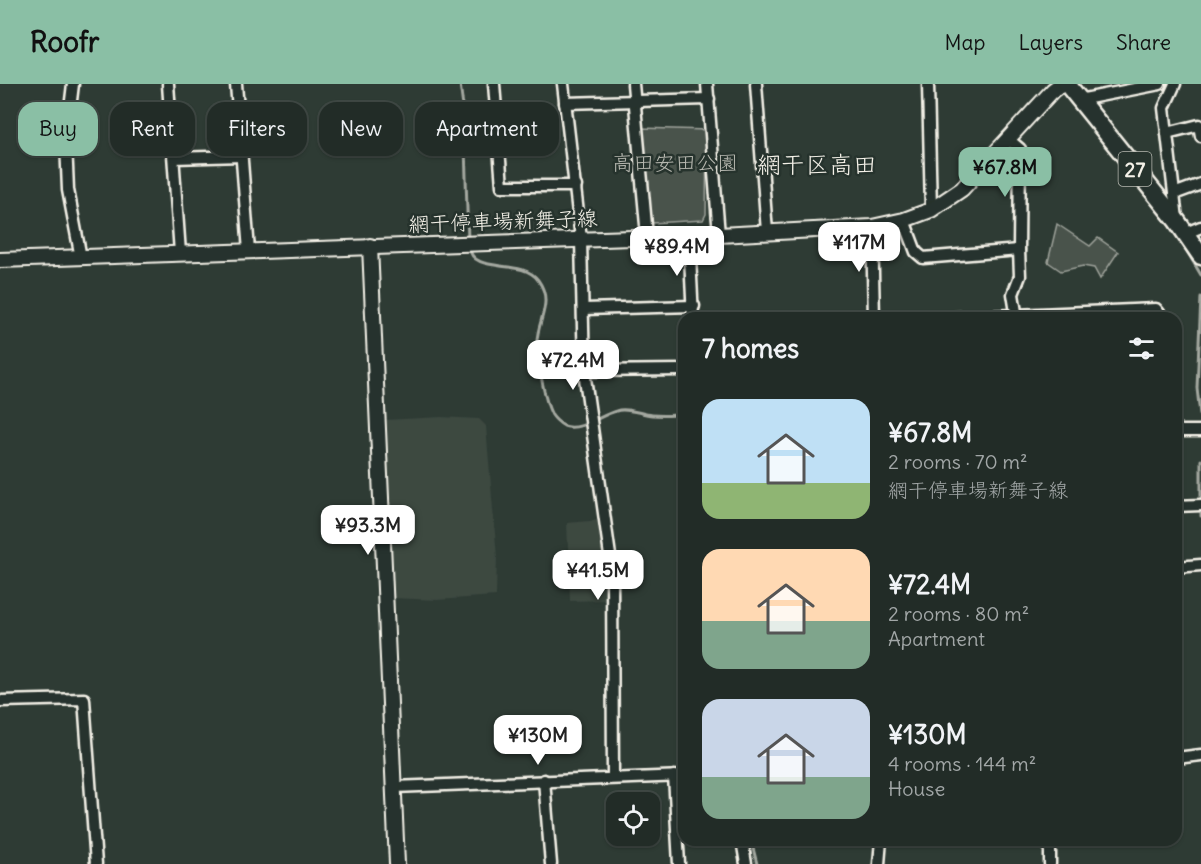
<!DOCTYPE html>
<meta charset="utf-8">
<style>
:root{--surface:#222c27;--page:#2a342f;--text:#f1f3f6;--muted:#a2a7a7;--line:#3f4844;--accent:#8abfa5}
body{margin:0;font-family:Delius,"Klee One",sans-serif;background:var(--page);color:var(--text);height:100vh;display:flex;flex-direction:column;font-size:22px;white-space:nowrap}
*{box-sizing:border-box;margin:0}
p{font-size:20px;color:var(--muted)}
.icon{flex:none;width:33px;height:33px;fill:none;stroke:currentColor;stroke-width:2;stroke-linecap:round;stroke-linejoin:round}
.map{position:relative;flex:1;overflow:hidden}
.details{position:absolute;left:678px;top:228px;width:504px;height:534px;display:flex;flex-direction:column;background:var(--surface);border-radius:18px;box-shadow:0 2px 4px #0004,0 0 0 2px var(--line)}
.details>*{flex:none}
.banner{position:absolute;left:18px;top:18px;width:570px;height:54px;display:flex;gap:12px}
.controls{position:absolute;left:606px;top:708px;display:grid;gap:12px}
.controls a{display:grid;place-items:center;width:54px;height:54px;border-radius:12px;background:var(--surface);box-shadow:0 2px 4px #0004,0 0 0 2px var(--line);font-size:30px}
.price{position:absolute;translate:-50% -51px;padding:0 14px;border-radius:12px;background:#fff;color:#222;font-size:20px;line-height:39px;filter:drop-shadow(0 2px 3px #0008)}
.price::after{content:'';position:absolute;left:50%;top:36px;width:18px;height:14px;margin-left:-9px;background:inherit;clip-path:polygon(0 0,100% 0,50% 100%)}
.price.on{background:var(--accent);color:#111}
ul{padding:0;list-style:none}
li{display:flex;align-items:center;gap:18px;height:150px;padding:0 24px}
li span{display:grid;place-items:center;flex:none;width:168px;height:120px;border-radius:18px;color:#555}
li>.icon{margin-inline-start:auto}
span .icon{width:72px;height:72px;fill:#fffc;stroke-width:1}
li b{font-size:26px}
h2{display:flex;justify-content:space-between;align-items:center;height:72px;padding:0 24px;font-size:26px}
.tag{padding:0 21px;border-radius:18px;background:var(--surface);box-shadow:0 2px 4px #0004,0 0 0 2px var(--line);font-size:21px;line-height:54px}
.tag.on{background:var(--accent);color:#111}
header{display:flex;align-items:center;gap:36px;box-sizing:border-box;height:84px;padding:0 30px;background:var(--accent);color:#111}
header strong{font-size:28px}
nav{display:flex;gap:33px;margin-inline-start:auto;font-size:21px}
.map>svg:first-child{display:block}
.built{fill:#3c4841}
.green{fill:#48524c;stroke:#9ea29a;stroke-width:1.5}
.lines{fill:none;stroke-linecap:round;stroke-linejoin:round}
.stream{stroke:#a4a8a0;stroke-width:3}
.street-casing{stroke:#f4f1e8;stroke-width:15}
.secondary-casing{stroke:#f4f1e8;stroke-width:18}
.primary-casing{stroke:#f4f1e8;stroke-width:21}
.street{stroke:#26332d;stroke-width:10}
.secondary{stroke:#26332d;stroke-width:14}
.primary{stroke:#26332d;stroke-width:16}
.labels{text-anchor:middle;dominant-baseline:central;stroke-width:5;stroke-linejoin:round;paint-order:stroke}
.shield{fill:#26332d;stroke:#b6b8b0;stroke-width:1.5}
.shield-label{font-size:20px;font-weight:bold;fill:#f4f1e8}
.park-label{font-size:21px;fill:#b8b9b1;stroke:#26332d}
.street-label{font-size:21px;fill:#f4f1e8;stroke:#26332d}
.quarter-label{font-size:24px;fill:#f4f1e8;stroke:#26332d}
</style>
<header>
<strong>Roofr</strong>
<nav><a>Map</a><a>Layers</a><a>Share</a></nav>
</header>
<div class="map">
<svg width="1201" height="780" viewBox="0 0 1201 780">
<rect width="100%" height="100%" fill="#2e3b34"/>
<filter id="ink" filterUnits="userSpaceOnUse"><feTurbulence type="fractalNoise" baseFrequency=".0167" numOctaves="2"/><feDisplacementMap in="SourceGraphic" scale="12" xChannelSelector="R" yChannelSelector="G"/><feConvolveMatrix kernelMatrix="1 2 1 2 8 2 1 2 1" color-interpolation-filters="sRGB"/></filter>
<g filter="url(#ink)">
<g class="built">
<polygon points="441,333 479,335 486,342 497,473 496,512 437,516 391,514 384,336"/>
<polygon points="600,436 608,487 608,516 570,517 567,439"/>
</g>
<g class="green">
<polygon points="639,44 707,46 706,130 703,136 652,139 648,136"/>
<polygon points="1057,140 1090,162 1098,154 1118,168 1100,195 1094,184 1083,182 1061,187 1048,178"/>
</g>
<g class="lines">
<g class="stream">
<polyline points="460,0 464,30 468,157"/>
<path d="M469,163C473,192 521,173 538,196C554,218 538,235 537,257C536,270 545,318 551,329C552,333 560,340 564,342C580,348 601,331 616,327C626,323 641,330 652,331C662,332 674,331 684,331"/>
<polyline points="1185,164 1201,191"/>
<polyline points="1201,213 1197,304 1201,339"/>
<polyline points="1201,376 1201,432"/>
<polyline points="751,756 757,780"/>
</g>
<defs>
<g id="street">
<polyline points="73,0 66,58 68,106 81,174"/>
<polyline points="168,0 180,169"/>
<polyline points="236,0 249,167"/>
<polyline points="494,0 502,102 576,102"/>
<polyline points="563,0 581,155 584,287 684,286"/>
<polyline points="633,0 647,152"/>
<polyline points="707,0 719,151"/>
<polyline points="756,0 767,148"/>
<polyline points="928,0 931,126"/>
<polyline points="1175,0 1164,24 1177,135"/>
<polyline points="1079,16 1160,0"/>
<polyline points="565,19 709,15"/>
<polyline points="1167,49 1199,41 1201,52"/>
<polyline points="1007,54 1020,65 1019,166"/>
<polyline points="174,74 242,72"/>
<polyline points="1174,110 1201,100"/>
<polyline points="904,136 916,168 923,174 1019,166 1020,192 1013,210 1017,234"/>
<polyline points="872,143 874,234"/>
<polyline points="1186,149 1201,143"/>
<polyline points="689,152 693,234"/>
<polyline points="584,225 694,222"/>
<polyline points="941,234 1156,225 1163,234"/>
<polyline points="584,287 612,486 613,693"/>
<polyline points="1176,347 1201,347"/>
<polyline points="1176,422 1201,421"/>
<polyline points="1176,483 1201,481"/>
<polyline points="0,617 84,615 96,780"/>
<polyline points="1176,674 1201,671"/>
<polyline points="674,692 679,780"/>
<polyline points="544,696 551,780"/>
<polyline points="394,703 684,692"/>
<polyline points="742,756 746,780"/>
<polyline points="1050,756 1050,780"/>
<polyline points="879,780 881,756"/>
</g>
<g id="secondary">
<polyline points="370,162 397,780"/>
<polyline points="0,176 719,151 872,143 904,136 931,126 962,105 1053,6 1061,0"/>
</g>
<polyline id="primary" points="1067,0 1177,137 1201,172"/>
</defs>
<use href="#street" class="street-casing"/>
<use href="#secondary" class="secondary-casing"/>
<use href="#primary" class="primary-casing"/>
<use href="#street" class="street"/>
<use href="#secondary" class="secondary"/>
<use href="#primary" class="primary"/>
</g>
</g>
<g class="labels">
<rect class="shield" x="1118.5" y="68" width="33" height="34" rx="4.5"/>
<g class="shield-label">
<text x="1135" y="85">27</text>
</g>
<g class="park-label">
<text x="675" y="78">高田安田公園</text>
</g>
<g class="street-label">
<text transform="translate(503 137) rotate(-2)">網干停車場新舞子線</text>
</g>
<g class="quarter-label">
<text x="817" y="80">網干区高田</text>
</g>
</g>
</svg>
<div class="controls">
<a><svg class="icon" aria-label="locate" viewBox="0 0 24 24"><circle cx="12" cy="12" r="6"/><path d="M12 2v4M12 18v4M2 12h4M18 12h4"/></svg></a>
</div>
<b class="price on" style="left:1005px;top:114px">¥67.8M</b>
<b class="price" style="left:859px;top:189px">¥117M</b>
<b class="price" style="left:677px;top:193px">¥89.4M</b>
<b class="price" style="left:573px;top:307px">¥72.4M</b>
<b class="price" style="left:368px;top:472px">¥93.3M</b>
<b class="price" style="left:598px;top:517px">¥41.5M</b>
<b class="price" style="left:538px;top:682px">¥130M</b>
<div class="banner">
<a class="tag on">Buy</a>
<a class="tag">Rent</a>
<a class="tag">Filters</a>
<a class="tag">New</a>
<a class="tag">Apartment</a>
</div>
<section class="details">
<h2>7 homes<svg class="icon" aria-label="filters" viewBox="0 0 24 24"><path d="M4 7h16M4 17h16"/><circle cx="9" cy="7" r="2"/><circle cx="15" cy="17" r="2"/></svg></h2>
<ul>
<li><span style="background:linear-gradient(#bfe0f5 70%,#8fb573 0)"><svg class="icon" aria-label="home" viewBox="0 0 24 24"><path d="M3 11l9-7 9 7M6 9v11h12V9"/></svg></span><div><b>¥67.8M</b><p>2 rooms · 70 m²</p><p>網干停車場新舞子線</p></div></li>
<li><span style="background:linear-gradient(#ffd9b3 60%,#7fa58c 0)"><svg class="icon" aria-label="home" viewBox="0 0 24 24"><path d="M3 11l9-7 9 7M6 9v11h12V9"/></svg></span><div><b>¥72.4M</b><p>2 rooms · 80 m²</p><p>Apartment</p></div></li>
<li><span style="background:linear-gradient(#c9d6e8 65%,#7fa58c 0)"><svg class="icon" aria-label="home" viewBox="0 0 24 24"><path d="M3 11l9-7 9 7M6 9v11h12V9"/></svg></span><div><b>¥130M</b><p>4 rooms · 144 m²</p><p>House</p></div></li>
</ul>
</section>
</div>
